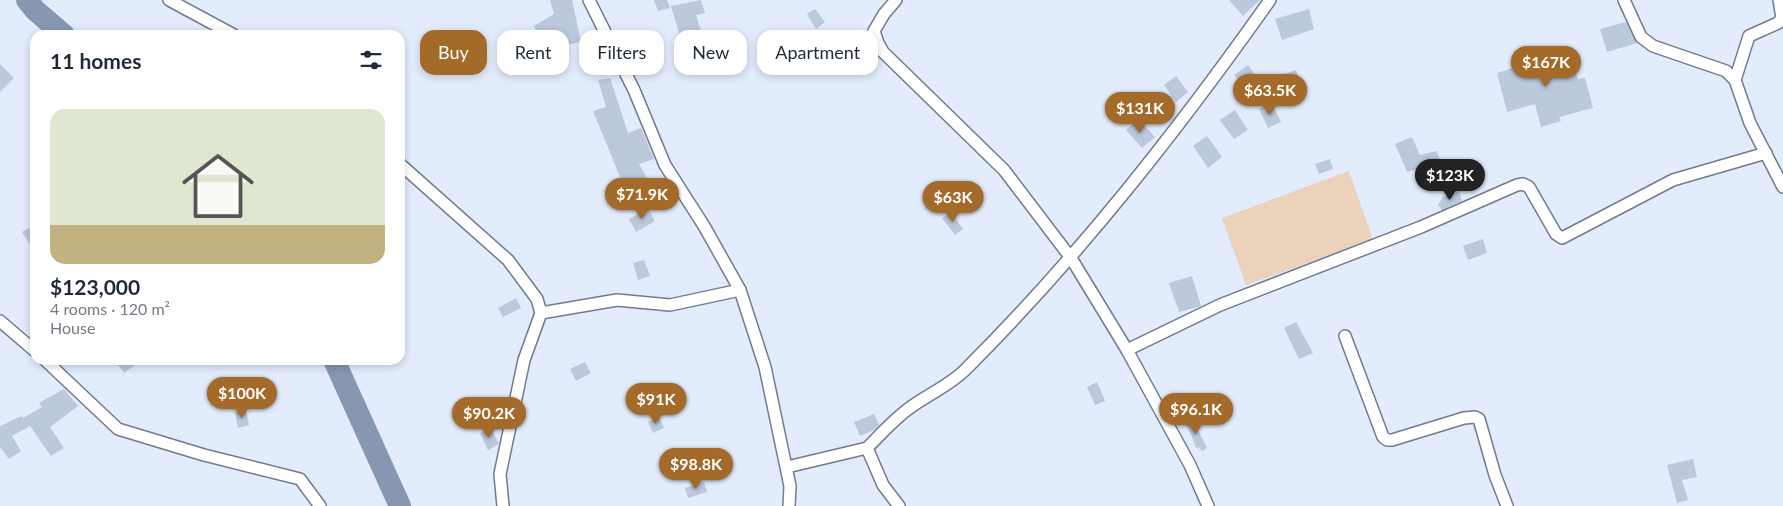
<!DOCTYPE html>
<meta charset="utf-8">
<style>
:root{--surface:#fff;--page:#f6f6f7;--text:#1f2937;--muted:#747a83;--line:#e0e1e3;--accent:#a46a29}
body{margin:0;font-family:Lato,sans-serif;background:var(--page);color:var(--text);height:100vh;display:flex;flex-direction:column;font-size:19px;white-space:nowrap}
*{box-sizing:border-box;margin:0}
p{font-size:16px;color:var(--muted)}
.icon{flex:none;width:28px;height:28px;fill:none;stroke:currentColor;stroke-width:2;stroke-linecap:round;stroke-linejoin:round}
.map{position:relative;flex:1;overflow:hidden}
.details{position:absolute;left:30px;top:30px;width:375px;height:335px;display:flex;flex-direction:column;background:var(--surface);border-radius:15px;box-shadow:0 2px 8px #0003}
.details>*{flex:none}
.guide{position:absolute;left:420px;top:30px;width:475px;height:45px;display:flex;gap:10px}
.price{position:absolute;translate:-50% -42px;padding:0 11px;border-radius:18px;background:var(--accent);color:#fff;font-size:16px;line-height:32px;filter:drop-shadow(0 1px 2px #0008)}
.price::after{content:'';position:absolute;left:50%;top:30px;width:15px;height:11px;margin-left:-8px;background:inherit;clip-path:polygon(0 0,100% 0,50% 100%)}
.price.selected{background:#222;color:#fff}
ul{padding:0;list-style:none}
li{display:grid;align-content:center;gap:10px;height:265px;padding:0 20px}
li+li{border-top:1px solid var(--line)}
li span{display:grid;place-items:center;height:155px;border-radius:15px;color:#555}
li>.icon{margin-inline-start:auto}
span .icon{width:90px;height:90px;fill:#fffc;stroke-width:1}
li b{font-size:21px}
h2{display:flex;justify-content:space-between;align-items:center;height:60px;padding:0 20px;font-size:21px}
.tag{padding:0 18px;border-radius:15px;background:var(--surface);box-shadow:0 2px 8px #0003;font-size:18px;line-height:45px}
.tag.selected{background:var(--accent);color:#fff}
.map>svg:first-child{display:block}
.green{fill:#ebd2bb}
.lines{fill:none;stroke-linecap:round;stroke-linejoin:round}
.river{stroke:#8796b1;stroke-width:22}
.building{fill:#bcc8dc}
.minor-casing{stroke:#707b8d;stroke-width:14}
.minor{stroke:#fff;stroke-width:11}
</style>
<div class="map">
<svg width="1783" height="506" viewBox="0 0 1783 506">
<rect width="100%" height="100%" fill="#e2ecfc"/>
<polygon class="green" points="1349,171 1373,240 1246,285 1222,218"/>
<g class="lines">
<g class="river">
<polyline points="27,0 35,10 64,35"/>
<polyline points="334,360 400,506"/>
</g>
</g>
<g class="building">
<polygon points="550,0 572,0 581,42 565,45 563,35 542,44 534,26 554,14"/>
<polygon points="654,0 667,0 670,8 658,11"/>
<polygon points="701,0 705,13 696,15 701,31 693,32 702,62 688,63 671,6"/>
<polygon points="1229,0 1260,0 1243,16"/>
<polygon points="815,9 825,22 816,29 807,14"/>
<polygon points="1309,9 1314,29 1282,40 1275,19"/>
<polygon points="1626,22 1637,43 1607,52 1600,29"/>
<polygon points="1570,50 1578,79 1585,78 1593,108 1559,117 1561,121 1541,127 1535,104 1507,112 1497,73"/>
<polygon points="0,64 14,78 0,92"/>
<polygon points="1248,65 1256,76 1243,86 1234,75"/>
<polygon points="1296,70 1300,80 1289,84 1285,74"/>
<polygon points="1176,76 1188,92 1176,102 1164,85"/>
<polygon points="610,78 628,133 641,128 654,159 639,164 648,180 625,189 593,111 606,107 598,80"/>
<polygon points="1272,103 1281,122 1268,128 1259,109"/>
<polygon points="1235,110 1248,130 1234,139 1220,120"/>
<polygon points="1139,119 1155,137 1142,148 1126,130"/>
<polygon points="1207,136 1222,157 1208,168 1193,146"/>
<polygon points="1412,137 1420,155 1437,151 1441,163 1407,172 1395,144"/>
<polygon points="1330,159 1333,169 1319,174 1315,164"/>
<polygon points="942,183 965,204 959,211 936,190"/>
<polygon points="1459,191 1462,201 1442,210 1438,205 1443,197"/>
<polygon points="648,208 655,221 636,232 629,219"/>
<polygon points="951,212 963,229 955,235 942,218"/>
<polygon points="35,225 35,252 22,232"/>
<polygon points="1483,239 1487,253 1468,260 1463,246"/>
<polygon points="644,260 650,276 638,280 633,263"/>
<polygon points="1192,276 1201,306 1179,312 1169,283"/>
<polygon points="516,298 521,308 503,317 498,308"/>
<polygon points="1296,322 1313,353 1299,359 1284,328"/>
<polygon points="114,360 142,360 124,373"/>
<polygon points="585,362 591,373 576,381 570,369"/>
<polygon points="1097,382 1105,401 1095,405 1087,387"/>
<polygon points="64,389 78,406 50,427 64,448 51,456 30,426 12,436 21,451 9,459 0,447 0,426 22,416 23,418 42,407 39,403"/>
<polygon points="246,410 249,425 238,428 235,412"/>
<polygon points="874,414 879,425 874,430 860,436 854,422"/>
<polygon points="659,417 664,428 653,433 648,422"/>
<polygon points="1192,418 1207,448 1202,451 1199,447 1196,448 1191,434 1184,423"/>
<polygon points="491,428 499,444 488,450 480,433"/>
<polygon points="1693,459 1697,477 1682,480 1688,500 1677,503 1667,465"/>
<polygon points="704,482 707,492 688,498 685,488"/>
</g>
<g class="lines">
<defs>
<g id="minor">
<polyline points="169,0 234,35"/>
<polyline points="589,0 634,90 665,165 704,226 740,290 765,367 790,486 789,506"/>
<polyline points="896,0 884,14 874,31 878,43 883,52 1004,170 1071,258 1127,350 1190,465 1208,506"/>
<polyline points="1624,0 1641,37 1653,46 1726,71 1735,80 1750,123 1783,187"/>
<polyline points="1735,80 1749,36 1778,23 1782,18 1779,0"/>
<polyline points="400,164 508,260 537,299 541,313 524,360 500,474 503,506"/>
<polyline points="541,313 617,300 670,305 740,290"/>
<polyline points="0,321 35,351"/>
<polyline points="1345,336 1383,437 1387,440 1392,440 1464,418 1475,417 1479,419 1495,475 1507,506"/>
<polyline points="1127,350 1220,305 1421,227 1517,185 1523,184 1529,187 1556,234 1562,238 1673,180 1766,153"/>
<polyline points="45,360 118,429 204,455 300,479 320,506"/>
<polyline points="787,467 867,448"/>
<path d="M899,506L883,485L867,448C881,434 895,418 911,407C929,394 952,384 967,368C1080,255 1178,130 1270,0"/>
</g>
</defs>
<use href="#minor" class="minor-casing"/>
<use href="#minor" class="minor"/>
</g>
</svg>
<b class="price" style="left:1546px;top:88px">$167K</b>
<b class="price" style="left:1270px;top:116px">$63.5K</b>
<b class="price" style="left:1140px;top:134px">$131K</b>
<b class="price selected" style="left:1450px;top:201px">$123K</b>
<b class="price" style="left:642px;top:220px">$71.9K</b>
<b class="price" style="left:953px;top:223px">$63K</b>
<b class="price" style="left:242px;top:419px">$100K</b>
<b class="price" style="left:656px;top:425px">$91K</b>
<b class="price" style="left:1196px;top:435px">$96.1K</b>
<b class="price" style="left:489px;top:439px">$90.2K</b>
<b class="price" style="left:696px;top:490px">$98.8K</b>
<div class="guide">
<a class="tag selected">Buy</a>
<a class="tag">Rent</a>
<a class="tag">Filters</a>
<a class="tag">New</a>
<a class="tag">Apartment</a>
</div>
<section class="details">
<h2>11 homes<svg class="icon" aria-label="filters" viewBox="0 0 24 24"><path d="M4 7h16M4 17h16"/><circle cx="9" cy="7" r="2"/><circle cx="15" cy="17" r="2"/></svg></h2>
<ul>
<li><span style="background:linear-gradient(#dfe7d0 75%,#c2b280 0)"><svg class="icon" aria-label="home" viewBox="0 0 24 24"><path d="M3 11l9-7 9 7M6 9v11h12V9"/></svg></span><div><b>$123,000</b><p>4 rooms · 120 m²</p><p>House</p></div></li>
</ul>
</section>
</div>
